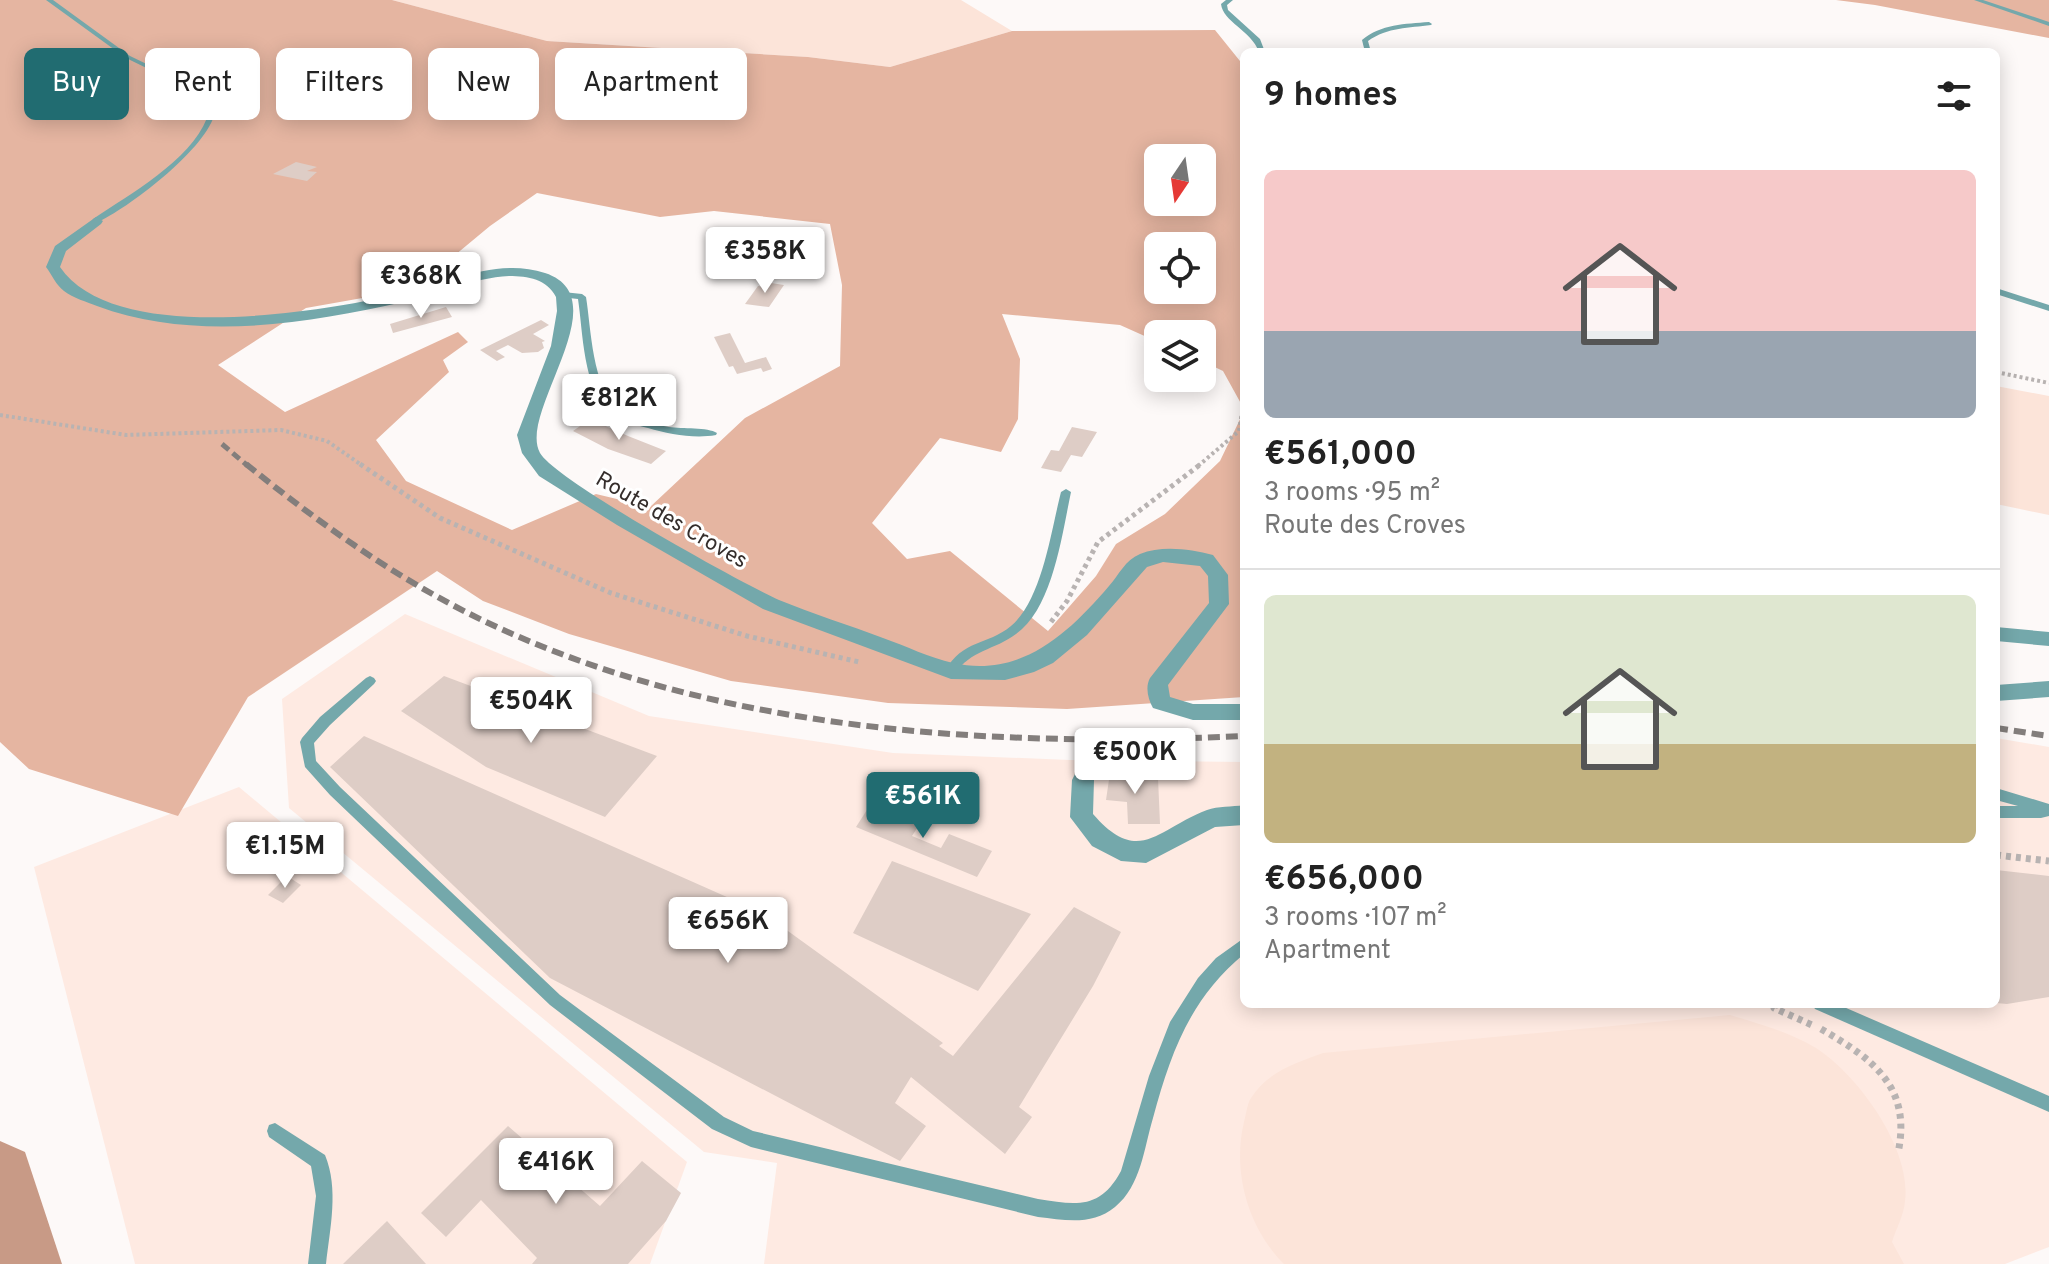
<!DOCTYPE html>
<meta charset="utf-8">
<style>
:root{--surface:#fff;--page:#f2f2f2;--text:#222;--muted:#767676;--line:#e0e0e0;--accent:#216c71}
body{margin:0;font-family:Overpass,sans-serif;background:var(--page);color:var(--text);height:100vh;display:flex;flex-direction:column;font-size:30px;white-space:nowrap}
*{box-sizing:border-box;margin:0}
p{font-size:26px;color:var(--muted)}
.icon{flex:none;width:44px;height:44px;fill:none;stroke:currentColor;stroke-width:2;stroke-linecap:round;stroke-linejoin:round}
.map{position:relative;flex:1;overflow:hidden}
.sheet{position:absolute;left:1240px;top:48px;width:760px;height:960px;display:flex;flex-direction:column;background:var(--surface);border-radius:12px;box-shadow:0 4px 20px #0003}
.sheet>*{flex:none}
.guide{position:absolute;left:24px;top:48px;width:760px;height:72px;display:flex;gap:16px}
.needle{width:52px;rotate:193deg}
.controls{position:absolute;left:1144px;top:144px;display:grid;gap:16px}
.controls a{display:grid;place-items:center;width:72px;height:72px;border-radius:12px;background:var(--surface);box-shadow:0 4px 20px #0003;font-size:40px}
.price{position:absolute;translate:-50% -68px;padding:0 18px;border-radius:8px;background:#fff;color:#222;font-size:26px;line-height:52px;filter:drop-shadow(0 2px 4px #0008)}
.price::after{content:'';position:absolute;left:50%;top:48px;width:24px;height:18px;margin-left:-12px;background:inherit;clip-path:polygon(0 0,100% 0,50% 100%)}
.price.current{background:var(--accent);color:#fff}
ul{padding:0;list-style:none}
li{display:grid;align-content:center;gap:16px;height:424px;padding:0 24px}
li+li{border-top:2px solid var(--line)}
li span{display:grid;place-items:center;height:248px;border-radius:12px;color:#555}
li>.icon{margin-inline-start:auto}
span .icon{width:144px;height:144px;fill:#fffc;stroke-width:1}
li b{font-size:34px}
h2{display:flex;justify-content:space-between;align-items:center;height:96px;padding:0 24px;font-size:34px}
.chip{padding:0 28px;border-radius:12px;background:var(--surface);box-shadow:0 4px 20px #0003;font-size:28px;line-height:72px}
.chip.current{background:var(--accent);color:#fff}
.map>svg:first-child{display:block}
.built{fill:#feeae2}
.green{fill:#fce4d9}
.forest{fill:#e5b5a1;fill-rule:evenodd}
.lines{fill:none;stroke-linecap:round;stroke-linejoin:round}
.river{fill:#c89a86;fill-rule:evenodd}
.building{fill:#decdc6}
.path-far2{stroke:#b8b3b2;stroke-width:4;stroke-dasharray:3 3;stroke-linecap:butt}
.path-far1{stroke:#b8b3b2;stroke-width:5;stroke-dasharray:4 4;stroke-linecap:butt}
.path{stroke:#b8b3b2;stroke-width:7;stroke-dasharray:5 5;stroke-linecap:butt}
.service{fill:#74a8ab;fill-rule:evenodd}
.minor{fill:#74a8ab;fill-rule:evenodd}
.rail-far1{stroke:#837e7c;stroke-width:5;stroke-dasharray:9 5;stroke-linecap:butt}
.rail{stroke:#837e7c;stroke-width:6;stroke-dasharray:12 6;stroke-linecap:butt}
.labels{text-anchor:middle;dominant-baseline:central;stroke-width:6;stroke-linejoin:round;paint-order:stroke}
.far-street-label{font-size:22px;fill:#352e2c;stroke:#fff}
</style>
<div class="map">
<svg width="2049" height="1264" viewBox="0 0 2049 1264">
<rect width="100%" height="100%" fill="#fdf9f8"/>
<g class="built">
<polygon points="405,614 649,716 893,753 1070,760 1244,762 1244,1004 1996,1004 1996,738 2049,747 2049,1247 2005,1264 764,1264 777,1163 704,1152 289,808 282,699"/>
<polygon points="239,787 687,1162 650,1264 135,1264 34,867"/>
</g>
<g class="green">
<polygon points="392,0 961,0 1012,31 890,67 808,57 547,41"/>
<polygon points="1996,386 2049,396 2049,515 1996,504"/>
<path d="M1730,1015C1760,1024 1789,1032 1816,1048C1858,1075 1912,1149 1905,1201C1904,1215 1896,1229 1892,1242L1904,1264H1284C1248,1228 1232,1172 1244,1122C1246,1115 1247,1104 1251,1098C1267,1072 1296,1063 1323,1053Z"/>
</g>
<g class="forest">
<path d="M0,0H392L547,41L808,57L890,67L1012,31L1215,30L1244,66V409L1223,371L1202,361V334H1158V342L1120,325L1002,314L1020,359L1018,419L1001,452L940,438L872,523L907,559L950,551L1048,631L1096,576L1116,544L1165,514L1220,461L1244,411V697L1067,709L888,703L731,681L569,634L483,601L437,571L248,697L178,816L29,769L0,742ZM1158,158H1202V202H1158ZM537,193L660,217L714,211L830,224L842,285L840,366L745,418L650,507L596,494L512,530L406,481L376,440L449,372L443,360L468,342L458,332L285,412L218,365L306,308L368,297L431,275L490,226ZM1158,246H1202V290H1158Z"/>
<polygon points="1836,0 2049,0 2049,38 1875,5"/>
</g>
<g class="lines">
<polygon class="river" points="0,1141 25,1152 62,1264 0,1264"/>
</g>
<g class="building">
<polygon points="296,162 317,167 307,171 317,172 307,181 273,174"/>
<polygon points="771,283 784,285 769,307 745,304 758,286 767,287"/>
<polygon points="446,307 452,317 393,333 390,324"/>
<polygon points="541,320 549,325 533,334 545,341 542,342 544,348 538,352 522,353 508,345 496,351 505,357 497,361 480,350"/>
<polygon points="730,333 745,363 766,357 772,369 763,372 761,368 737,374 733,366 729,367 714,337"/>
<polygon points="590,419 628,436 666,451 651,464 608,449 573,431"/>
<polygon points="1072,427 1097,432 1082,457 1071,455 1061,472 1041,468 1051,450 1059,451"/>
<polygon points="444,676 657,756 605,817 486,767 401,711"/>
<polygon points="364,736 763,913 943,1043 939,1046 953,1056 1074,907 1121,932 1093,986 1019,1107 1032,1117 1005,1154 911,1077 895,1103 926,1126 900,1161 550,978 330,767"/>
<polygon points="1111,766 1128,766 1127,777 1158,778 1160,824 1128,824 1127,802 1106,800"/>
<polygon points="872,802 921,822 912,836 941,848 949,834 992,851 977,877 856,827"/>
<polygon points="892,861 1031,914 978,991 853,933"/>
<polygon points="1996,870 2049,876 2049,997 2007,1004 1996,1003"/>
<polygon points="287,876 301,885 283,903 268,895"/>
<polygon points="508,1126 600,1206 642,1161 681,1193 666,1221 628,1264 532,1264 537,1258 481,1200 446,1237 421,1213"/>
<polygon points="387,1221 426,1264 343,1264"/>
</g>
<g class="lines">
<g class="path-far2">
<polyline points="1996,372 2049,383"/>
<polyline points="0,415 126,435 281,430 327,441 363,466"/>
<polyline points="1198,466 1239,431 1244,400"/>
</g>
<g class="path-far1">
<polyline points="360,464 440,518 611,593 747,636 859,662"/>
<polyline points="1051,622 1067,601 1098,542 1201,464"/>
</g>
<g class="path">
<polyline points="1996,855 2049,861"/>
<polyline points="1775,1004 1774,1008 1812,1025"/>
<path d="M1821,1029C1873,1059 1912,1087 1898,1153"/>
</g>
<g class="service">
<path d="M46,0H53L130,56L217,98C216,104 216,111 214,116C203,151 129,208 96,223L92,221L93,219C130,194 190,161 207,118C209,112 209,105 210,99L126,58Z"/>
<path d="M1226,0H1233L1227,5L1228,10L1260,39L1265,52H1259C1251,30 1223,22 1221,4Z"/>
<polygon points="1974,0 1983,0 2049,22 2049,26"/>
<path d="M1429,22L1432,24L1431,25C1409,28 1388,27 1368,41L1371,52H1365L1362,40C1381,24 1405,24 1429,22Z"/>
<polygon points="1996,288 2049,305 2049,311 1996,294"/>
<path d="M563,292L582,294L586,297C591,327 592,388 618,408C632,419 652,424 669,427C682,429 708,427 717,433L716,435C694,439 669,434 648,428C634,425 620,420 609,411C583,388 583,332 578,299L560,297V293Z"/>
<path d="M1066,489L1071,492C1062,534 1053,608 1016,634C995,650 970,650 955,674H947L945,671C963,639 987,646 1011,626C1042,600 1051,531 1061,492Z"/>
<path d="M370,676L374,678L376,681L374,684L330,725L314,743L316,761L340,787L560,995L724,1117L753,1131L1038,1199C1076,1205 1100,1210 1121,1171L1149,1076L1170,1022L1198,978L1216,958L1244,938V954C1190,999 1171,1052 1153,1118C1144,1148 1141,1186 1115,1207C1092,1226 1065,1220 1038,1217L751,1147L712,1129L550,1005L330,795L305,767L300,742L302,738L320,717L366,678Z"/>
<polygon points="1996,788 2049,804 2049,816 2041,818 1996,818 1996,806 2018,806 1996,800"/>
<polygon points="1812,1004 1837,1004 2049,1096 2049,1112 1815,1009"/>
<path d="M275,1123L325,1155C339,1189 330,1228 326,1264H308L316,1196L311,1166L269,1137L267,1131L269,1125Z"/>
</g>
<g class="minor">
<path d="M96,217L103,221L101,224L66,251L60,267C115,347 319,312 400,294C447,283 497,257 545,273C621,298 517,412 540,453C555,480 741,583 779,600C813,614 849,625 883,638C906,646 930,658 953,663C1021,678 1068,634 1109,586C1119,575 1125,560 1140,554C1162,545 1190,549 1213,555L1228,575L1229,604L1168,685L1170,697L1193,704H1244V720H1193L1153,708C1148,699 1145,687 1150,678L1209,603L1208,576L1200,566L1163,562L1147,567L1087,635L1053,663L1034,672L1005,680L951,679L763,609L617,525L539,476L522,453L517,435L551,346L557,311L556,297C547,279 528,276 509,276C473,278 438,294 403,302C305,324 194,342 97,306C87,302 73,298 64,291C56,285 52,275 46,267L55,246Z"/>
<polygon points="1996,627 2049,632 2049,646 1996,641"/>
<polygon points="2049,681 2049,697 1996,701 1996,685"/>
<path d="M1083,771L1091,774L1094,780L1093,814C1139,867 1157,829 1207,810C1218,806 1232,807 1244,805V825L1215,827L1146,863L1121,861L1092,846L1070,817L1072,780L1075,774Z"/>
</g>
<polyline class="rail-far1" points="222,444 248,466"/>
<g class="rail">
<path d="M246,464C319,523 397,579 482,620C714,732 991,748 1244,736"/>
<polyline points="1996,728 2049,736"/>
</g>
</g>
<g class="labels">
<g class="far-street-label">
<text transform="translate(671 521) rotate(30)">Route des Croves</text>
</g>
</g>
</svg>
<div class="controls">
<a><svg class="needle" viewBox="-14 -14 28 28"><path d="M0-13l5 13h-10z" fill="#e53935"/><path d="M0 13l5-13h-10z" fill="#767676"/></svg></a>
<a><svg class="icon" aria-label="locate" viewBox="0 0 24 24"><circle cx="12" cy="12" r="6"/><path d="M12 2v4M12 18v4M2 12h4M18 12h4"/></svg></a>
<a><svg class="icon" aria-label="layers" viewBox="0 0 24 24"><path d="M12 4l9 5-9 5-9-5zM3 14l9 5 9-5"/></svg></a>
</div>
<b class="price" style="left:765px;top:295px">€358K</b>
<b class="price" style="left:421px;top:320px">€368K</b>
<b class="price" style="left:619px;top:442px">€812K</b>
<b class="price" style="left:531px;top:745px">€504K</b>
<b class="price" style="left:1135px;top:796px">€500K</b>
<b class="price current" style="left:923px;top:840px">€561K</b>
<b class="price" style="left:285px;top:890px">€1.15M</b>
<b class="price" style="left:728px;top:965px">€656K</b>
<b class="price" style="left:556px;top:1206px">€416K</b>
<div class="guide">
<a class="chip current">Buy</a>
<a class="chip">Rent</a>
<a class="chip">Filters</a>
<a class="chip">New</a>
<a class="chip">Apartment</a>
</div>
<section class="sheet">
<h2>9 homes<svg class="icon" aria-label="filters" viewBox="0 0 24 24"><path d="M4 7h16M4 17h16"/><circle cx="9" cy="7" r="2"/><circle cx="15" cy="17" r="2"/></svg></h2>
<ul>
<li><span style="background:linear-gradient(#f6c9c9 65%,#9aa5b1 0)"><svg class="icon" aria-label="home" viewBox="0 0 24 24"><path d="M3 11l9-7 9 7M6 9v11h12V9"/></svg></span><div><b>€561,000</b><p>3 rooms · 95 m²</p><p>Route des Croves</p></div></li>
<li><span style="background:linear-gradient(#dfe7d0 60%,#c2b280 0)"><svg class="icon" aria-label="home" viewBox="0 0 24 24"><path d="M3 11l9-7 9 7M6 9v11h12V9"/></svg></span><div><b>€656,000</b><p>3 rooms · 107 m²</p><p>Apartment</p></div></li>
</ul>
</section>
</div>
